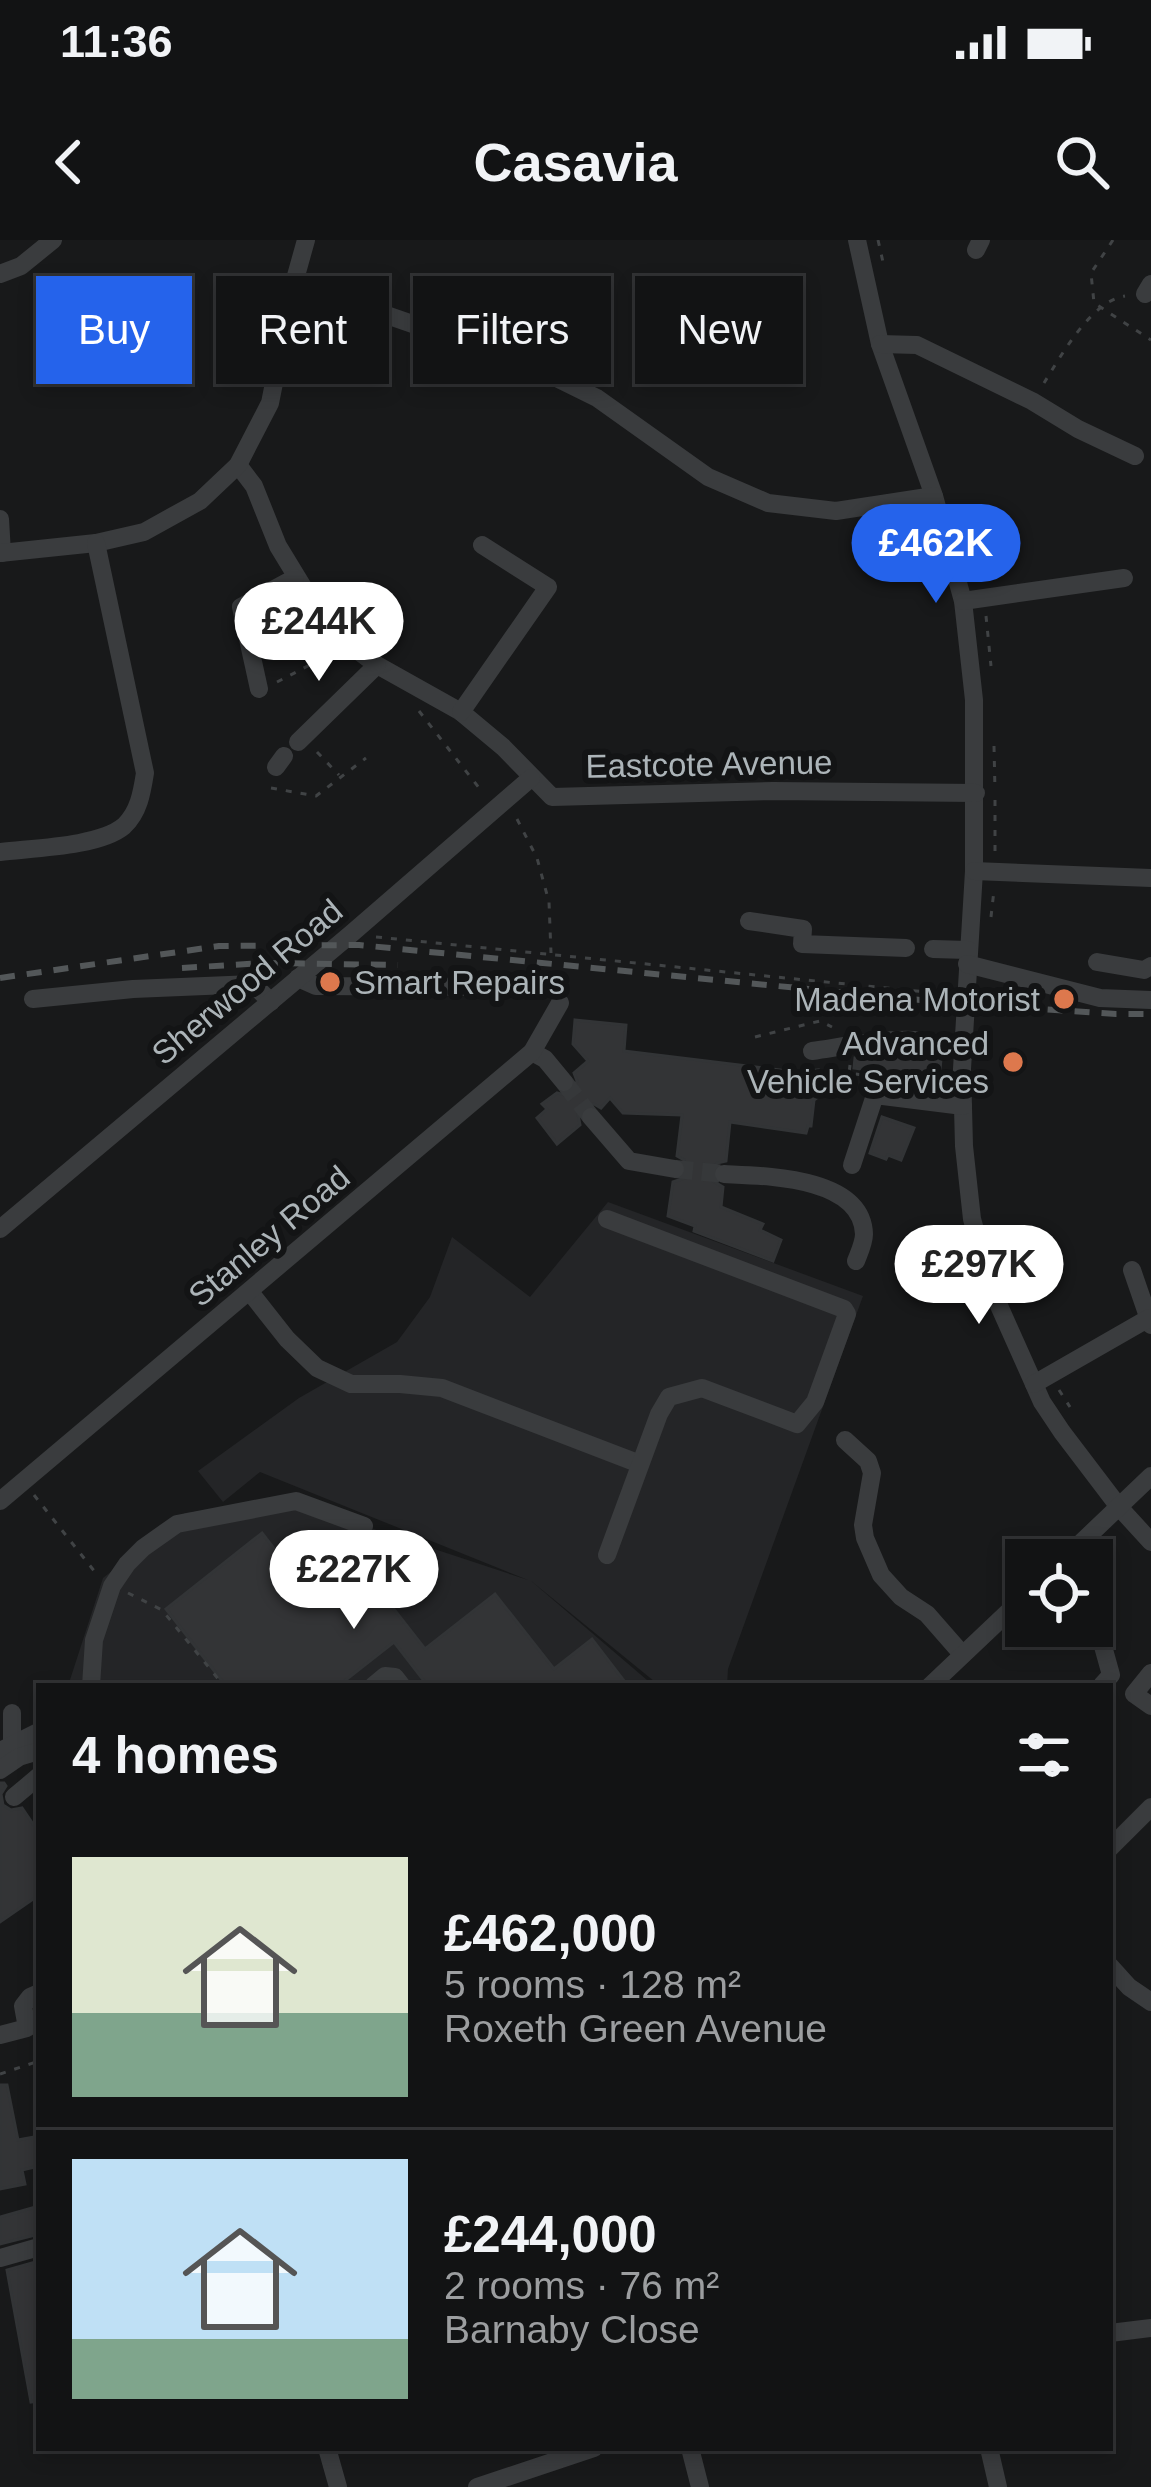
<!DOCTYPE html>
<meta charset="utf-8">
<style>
:root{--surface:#121314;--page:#1f2022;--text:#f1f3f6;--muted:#9c9ea0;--line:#313234;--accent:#2563eb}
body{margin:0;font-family:Helvetica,sans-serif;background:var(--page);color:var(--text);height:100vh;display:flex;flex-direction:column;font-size:45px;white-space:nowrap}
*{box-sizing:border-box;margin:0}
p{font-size:39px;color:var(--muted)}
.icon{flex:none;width:66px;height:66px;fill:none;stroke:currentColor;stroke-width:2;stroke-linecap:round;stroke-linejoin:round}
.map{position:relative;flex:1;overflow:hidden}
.drawer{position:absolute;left:36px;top:1443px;width:1077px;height:768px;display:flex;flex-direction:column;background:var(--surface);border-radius:0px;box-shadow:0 6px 18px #0003,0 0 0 3px var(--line)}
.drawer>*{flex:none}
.banner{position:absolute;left:36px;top:36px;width:1080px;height:108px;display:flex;gap:24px}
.buttons{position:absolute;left:1005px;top:1299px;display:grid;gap:24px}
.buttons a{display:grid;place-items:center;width:108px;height:108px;border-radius:0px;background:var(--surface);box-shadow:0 6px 18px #0003,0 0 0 3px var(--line);font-size:60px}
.price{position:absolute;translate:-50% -102px;padding:0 27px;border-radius:42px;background:#fff;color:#222;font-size:39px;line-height:78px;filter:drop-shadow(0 3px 6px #0008)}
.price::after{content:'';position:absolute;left:50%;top:72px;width:36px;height:27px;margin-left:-18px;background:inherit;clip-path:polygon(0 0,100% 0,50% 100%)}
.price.selected{background:var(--accent);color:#fff}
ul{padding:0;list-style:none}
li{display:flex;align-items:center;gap:36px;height:300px;padding:0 36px}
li+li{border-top:3px solid var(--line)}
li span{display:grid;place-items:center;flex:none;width:336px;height:240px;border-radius:0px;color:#555}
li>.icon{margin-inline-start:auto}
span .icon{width:144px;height:144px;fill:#fffc;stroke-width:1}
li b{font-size:51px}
h2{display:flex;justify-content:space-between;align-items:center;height:144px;padding:0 36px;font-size:51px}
.chip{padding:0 42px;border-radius:0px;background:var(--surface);box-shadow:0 6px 18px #0003,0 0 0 3px var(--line);font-size:42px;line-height:108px}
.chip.selected{background:var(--accent);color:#fff}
.status{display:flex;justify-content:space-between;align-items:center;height:84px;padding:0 60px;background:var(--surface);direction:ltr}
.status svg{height:33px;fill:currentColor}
header{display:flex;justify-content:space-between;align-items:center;height:156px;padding:0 36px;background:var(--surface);font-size:54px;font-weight:800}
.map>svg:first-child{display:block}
.built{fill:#242527}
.building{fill:#333436;stroke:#323436;stroke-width:3}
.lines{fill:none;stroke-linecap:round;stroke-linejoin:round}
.minor-tunnel{stroke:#36383a;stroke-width:18;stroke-dasharray:18 9;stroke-linecap:butt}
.path{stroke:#404345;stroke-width:3;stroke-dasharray:6 9;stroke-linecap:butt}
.minor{stroke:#3a3c3e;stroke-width:18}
.rail{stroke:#535759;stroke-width:6;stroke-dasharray:15 12;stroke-linecap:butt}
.poi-dot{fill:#dd784d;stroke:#131415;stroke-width:4.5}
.labels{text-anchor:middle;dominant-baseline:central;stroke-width:12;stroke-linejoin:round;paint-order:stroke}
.street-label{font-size:33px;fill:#acb4b8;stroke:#131415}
.poi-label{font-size:33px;fill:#acb4b8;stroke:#131415;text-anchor:end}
</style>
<div class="status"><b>11:36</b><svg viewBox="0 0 49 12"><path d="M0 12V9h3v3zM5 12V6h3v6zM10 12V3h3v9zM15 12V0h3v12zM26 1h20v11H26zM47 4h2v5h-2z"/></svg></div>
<header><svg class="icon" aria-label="back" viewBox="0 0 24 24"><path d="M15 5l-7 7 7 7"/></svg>Casavia<svg class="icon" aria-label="search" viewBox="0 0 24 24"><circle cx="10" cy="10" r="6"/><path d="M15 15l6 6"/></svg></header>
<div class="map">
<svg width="1151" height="2247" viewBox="0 0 1151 2247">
<rect width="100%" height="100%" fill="#18191a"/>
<polygon class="built" points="608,962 863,1056 728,1429 727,1446 660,1446 530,1340 654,1446 68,1446 103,1338 185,1273 289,1261 528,1340 260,1232 223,1262 198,1231 299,1158 397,1102 430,1057 452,997 530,1057"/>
<g class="building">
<polygon points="575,780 626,785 624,811 796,832 818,830 817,838 840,841 814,860 811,886 808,886 806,893 730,882 726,921 717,923 712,928 713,941 723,947 721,967 763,984 760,990 781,1000 773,1021 694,991 695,986 668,976 673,942 685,938 688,930 684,920 677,916 682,875 623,873 610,858 601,868 594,864 583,866 578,874 580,885 557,904 537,878 547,869 542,864 557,853 565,855 573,852 577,841 574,833 588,821 573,804"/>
<polygon points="907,813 941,819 939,841 854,828 855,818"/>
<polygon points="882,877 914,888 901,920 888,915 886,919 870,913"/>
<polygon points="262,1293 302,1345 347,1309 425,1409 495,1354 554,1429 592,1399 628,1446 428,1446 394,1402 338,1446 226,1446 166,1369"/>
<polygon points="0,1543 4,1543 6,1546 1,1554 3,1565 11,1570 22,1568 39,1593 39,1655 0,1682"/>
<polygon points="0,1845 7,1845 18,1900 34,1897 39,1923 39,1926 22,1930 25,1944 0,1949"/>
<polygon points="39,1966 39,1994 0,2004 0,1977"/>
<polygon points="39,2021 39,2161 31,2162 7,2030"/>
</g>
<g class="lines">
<g class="minor-tunnel">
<polyline points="564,842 591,877"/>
<polyline points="675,929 724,934"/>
</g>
<g class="path">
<polyline points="878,0 883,22"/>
<polyline points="1113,0 1091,33 1094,63 1151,100"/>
<path d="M1044,143C1061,116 1091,61 1125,56"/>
<polyline points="986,376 991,426"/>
<polyline points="277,442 333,413"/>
<polyline points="419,471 483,553"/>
<polyline points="994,506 995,551"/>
<polyline points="317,512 339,535"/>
<polyline points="271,548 316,556 366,518"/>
<polyline points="995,560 995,611"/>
<polyline points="517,579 537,618 549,662 551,713"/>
<polyline points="991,677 994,650"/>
<polyline points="376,697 946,754"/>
<polyline points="755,797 820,781 832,787"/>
<polyline points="850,825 849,833 868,836"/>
<polyline points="1059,1150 1070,1167"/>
<polyline points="34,1255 95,1332"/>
<polyline points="128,1353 162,1370 224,1446"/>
<polyline points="0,1834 39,1821"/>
</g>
<g class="minor">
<polyline points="857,0 880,104 934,256 963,361 974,460 974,631 962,829 964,906 972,979 992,1050 1042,1162 1062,1192 1119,1267 1151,1302"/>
<polyline points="976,10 981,0"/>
<polyline points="0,34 21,26 53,0"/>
<polyline points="294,43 528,124 597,158 708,237 768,263 836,271 934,256"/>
<polyline points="1145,54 1151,44"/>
<polyline points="880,104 917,105 1032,161 1078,189 1135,216"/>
<polyline points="238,225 254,246 278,306 320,375 349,404 377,425 461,472 503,507 552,557 773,551 976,553"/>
<polyline points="0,279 2,313"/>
<polyline points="0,313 96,303 144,292 200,261 238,225 270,163 294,43 306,0"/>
<polyline points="963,361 1124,338"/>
<polyline points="259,449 241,367 295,338"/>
<polyline points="461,472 548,347 482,305"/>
<polyline points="298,502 377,425"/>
<polyline points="276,527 284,516"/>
<path d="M0,612C32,608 99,607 124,586C139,572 142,552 145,533L96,303"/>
<polyline points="974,631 1151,638"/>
<polyline points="749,681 803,689 802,704 906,708"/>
<polyline points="933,709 968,710"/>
<polyline points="1097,722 1144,730 1151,726"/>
<polyline points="967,724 1100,758 1151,760"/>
<polyline points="298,738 316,746 481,747"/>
<polyline points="33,759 133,749 253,744 271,762"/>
<path d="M812,811C848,806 901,794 936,803C945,805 954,809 963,812"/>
<polyline points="532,812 545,819 564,842"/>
<polyline points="591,877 629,921 675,929"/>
<polyline points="852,925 875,855 963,866"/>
<path d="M724,934C763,936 862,936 864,994C864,1003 859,1013 856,1021"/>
<polyline points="0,989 351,694 531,538"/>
<polyline points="1132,1030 1151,1085"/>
<polyline points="250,1052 287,1099 317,1128 351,1144 400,1144 442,1148 640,1224"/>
<polyline points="1034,1144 1149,1078"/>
<polyline points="845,1200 868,1221 872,1233 863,1285 865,1298 881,1335 901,1357 927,1374 962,1414"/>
<polyline points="0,1261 532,812 560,763"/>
<polyline points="607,1315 659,1174 669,1157 702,1148 797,1184 815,1162 847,1074 844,1069 607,979"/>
<polyline points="1063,1320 1151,1236"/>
<polyline points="1089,1386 1101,1399 1111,1435 1102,1445"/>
<polyline points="1151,1433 1134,1454 1151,1466"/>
<polyline points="91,1446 94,1400 112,1346 127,1324 143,1308 177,1284 296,1261 364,1286"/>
<polyline points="373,1446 385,1436 395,1437 402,1446"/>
<polyline points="930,1446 1026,1355"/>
<polyline points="12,1504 12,1473"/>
<polyline points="0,1511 36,1493 39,1494"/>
<polyline points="0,1530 19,1517 39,1511"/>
<polyline points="14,1557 39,1536"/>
<polyline points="1110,1608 1151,1567"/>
<polyline points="1110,1726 1129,1747 1151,1762"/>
<polyline points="0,1795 27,1788 23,1766 30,1757 39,1753"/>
<polyline points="0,2018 39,2007"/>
<polyline points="1110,2093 1151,2088"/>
<polyline points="327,2208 338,2247"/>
<polyline points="690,2208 700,2247"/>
<polyline points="989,2208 998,2247"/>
<polyline points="477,2247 594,2208"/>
</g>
<g class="rail">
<polyline points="182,728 265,723 398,725"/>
<polyline points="0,738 219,706 359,705 951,763 1116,774 1151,774"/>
</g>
</g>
<g class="poi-dot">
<circle cx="330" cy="742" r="12"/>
<circle cx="1064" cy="759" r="12"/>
<circle cx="1013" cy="822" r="12"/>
</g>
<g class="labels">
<g class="street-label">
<text transform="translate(709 524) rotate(-1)">Eastcote Avenue</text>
<text transform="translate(247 742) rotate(-40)">Sherwood Road</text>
<text transform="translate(269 996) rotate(-40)">Stanley Road</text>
</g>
<g class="poi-label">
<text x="354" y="742" text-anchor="start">Smart Repairs</text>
<text x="1040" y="759">Madena Motorist</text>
<text x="989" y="803">Advanced<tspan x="989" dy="38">Vehicle Services</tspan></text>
</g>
</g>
</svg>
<div class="buttons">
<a><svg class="icon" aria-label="locate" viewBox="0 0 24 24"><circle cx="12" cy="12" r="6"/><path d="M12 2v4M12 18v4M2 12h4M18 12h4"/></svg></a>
</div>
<b class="price selected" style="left:936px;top:366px">£462K</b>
<b class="price" style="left:319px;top:444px">£244K</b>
<b class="price" style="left:979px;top:1087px">£297K</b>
<b class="price" style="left:354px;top:1392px">£227K</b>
<div class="banner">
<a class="chip selected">Buy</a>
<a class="chip">Rent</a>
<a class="chip">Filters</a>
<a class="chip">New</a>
</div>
<section class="drawer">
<h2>4 homes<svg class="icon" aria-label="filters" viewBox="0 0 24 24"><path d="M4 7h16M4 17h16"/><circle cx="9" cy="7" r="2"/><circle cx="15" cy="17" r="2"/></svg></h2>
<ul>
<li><span style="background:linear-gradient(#dfe7d0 65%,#7fa58c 0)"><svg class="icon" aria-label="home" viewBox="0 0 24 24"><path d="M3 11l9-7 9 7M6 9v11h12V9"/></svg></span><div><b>£462,000</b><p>5 rooms · 128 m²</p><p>Roxeth Green Avenue</p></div></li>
<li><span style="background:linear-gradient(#bfe0f5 75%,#7fa58c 0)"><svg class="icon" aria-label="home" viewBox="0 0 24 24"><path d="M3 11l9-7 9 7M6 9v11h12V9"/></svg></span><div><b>£244,000</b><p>2 rooms · 76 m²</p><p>Barnaby Close</p></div></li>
</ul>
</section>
</div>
